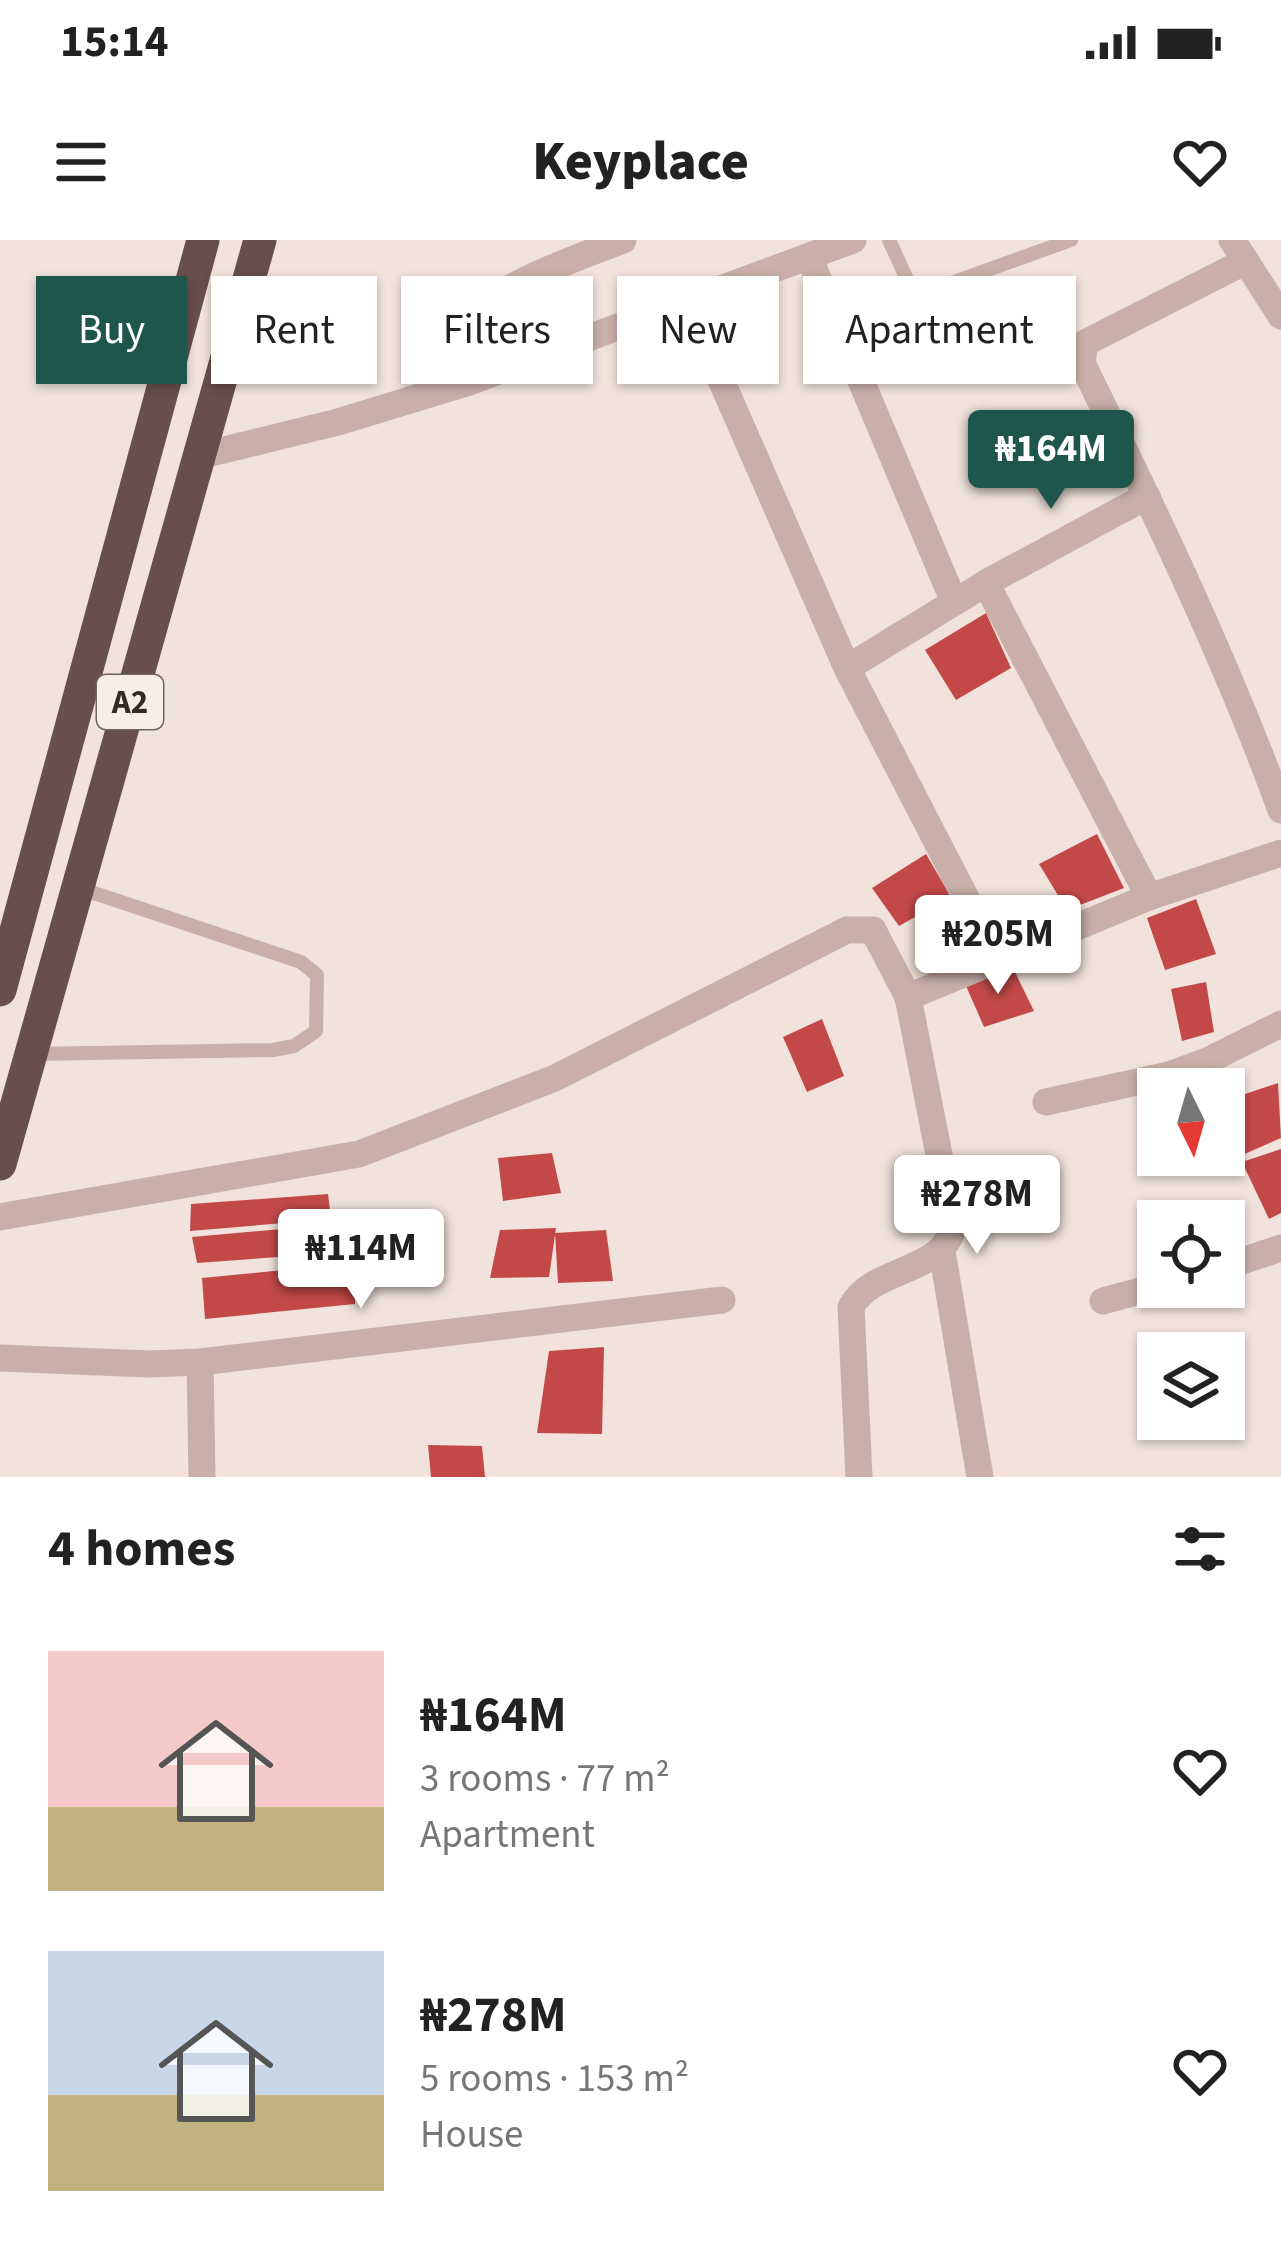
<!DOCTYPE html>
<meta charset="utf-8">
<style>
:root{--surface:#fff;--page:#f6f6f6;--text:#222;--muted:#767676;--accent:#1f564c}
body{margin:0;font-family:"Source Sans 3",sans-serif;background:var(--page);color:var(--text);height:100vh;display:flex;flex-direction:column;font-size:45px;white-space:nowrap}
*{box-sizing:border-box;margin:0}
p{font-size:39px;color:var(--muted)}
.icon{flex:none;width:66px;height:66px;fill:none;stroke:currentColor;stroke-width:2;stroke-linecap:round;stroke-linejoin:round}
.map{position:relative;height:1237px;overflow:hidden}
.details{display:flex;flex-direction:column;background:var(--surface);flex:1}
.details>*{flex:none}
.hud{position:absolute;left:36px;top:36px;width:1209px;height:108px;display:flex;gap:24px}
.needle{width:78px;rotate:175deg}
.controls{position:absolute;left:1137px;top:828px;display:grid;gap:24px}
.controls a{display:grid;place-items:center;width:108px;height:108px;border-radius:0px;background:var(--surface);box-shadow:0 3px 9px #0004;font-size:60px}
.price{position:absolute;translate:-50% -102px;padding:0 27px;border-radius:12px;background:#fff;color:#222;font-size:39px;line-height:78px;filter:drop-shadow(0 3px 6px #0008)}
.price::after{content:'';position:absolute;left:50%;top:72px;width:36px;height:27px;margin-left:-18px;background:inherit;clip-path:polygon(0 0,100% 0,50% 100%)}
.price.on{background:var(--accent);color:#fff}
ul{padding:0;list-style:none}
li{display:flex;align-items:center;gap:36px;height:300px;padding:0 48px}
li span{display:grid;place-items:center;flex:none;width:336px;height:240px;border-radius:0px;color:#555}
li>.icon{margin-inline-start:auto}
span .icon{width:144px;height:144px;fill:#fffc;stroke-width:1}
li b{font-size:51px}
h2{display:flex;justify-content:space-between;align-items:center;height:144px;padding:0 48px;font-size:51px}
.chip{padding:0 42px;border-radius:0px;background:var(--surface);box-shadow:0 3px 9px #0004;font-size:42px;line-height:108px}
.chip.on{background:var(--accent);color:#fff}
.status{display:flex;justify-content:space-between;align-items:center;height:84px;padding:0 60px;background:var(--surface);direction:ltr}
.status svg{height:33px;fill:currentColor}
header{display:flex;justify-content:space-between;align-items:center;height:156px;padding:0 48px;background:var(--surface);font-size:54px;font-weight:800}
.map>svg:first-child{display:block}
.building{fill:#c34949}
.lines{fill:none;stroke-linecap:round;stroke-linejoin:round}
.service{stroke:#c9afa8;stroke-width:14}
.minor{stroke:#c9afa8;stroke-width:27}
.trunk{stroke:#684e4c;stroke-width:33}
.labels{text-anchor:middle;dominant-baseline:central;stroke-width:12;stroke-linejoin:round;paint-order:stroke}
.shield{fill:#f9ede8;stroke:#706462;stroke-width:3}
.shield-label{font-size:33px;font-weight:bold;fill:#362928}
</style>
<div class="status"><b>15:14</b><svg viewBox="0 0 49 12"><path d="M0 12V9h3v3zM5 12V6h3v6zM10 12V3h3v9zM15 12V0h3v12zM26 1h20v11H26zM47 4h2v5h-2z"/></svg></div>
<header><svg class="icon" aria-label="menu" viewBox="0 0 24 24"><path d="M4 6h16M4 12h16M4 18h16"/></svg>Keyplace<svg class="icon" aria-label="heart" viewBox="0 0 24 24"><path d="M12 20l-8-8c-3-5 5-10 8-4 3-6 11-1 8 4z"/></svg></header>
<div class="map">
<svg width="1281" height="1237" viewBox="0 0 1281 1237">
<rect width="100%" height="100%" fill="#f1e2dc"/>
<g class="building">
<polygon points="986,373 1011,428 956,460 925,410"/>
<polygon points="1097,594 1124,648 1067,670 1039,624"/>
<polygon points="926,614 951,657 899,686 872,648"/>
<polygon points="1196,659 1216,714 1165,730 1147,678"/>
<polygon points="1013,728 1034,771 984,787 963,739"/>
<polygon points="1206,742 1214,792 1182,801 1171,749"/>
<polygon points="822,779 844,836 807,852 783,797"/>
<polygon points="1278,843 1281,898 1240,916 1224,888 1224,861"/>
<polygon points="1281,909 1281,973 1269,979 1242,922"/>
<polygon points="552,913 561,953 503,961 498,918"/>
<polygon points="328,954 331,979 190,991 191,964"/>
<polygon points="348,983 347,1012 197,1023 192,997"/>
<polygon points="556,988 549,1037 490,1038 500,990"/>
<polygon points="606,990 613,1041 558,1043 555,993"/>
<polygon points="355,1023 355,1064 205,1079 202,1038"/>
<polygon points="604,1107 602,1194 537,1193 549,1111"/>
<polygon points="428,1205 482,1206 485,1237 431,1237"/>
</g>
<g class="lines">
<g class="service">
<polyline points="889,0 911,48 926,52 1071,0"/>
<polyline points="31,814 273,810 294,806 316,791 317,735 301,722 79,648"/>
</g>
<g class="minor">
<polyline points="1232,0 1281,76"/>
<polyline points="809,17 954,362"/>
<path d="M1246,21L1085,103L1082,123C1154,270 1225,417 1281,570"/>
<polyline points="687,62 847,428 998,720"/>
<path d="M469,142C468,125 463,101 468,86C482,48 587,15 623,0"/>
<polyline points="199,216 338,182 469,142 853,0"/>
<polyline points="986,343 1149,657"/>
<polyline points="847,428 986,343 1147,256"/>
<polyline points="908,757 1149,657 1281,613"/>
<polyline points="1046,862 1169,835 1207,821 1281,784"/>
<path d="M0,977L359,914L555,838L847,690H873L908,757L953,986C944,1034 873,1026 851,1067L859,1237"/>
<polyline points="942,1011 980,1237"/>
<polyline points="1224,1027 1281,1008"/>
<polyline points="1103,1061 1158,1046"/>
<polyline points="0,1118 149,1124 200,1122 722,1060"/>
<polyline points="200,1122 202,1237"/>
</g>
<g class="trunk">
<polyline points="0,750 203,0"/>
<polyline points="0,924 260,0"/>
</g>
</g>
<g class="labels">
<rect class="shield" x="97" y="435" width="66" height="54" rx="9"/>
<g class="shield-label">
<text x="130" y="462">A2</text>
</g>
</g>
</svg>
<div class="controls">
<a><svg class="needle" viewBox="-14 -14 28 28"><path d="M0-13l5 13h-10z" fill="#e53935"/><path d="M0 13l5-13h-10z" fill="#767676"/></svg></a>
<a><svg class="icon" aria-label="locate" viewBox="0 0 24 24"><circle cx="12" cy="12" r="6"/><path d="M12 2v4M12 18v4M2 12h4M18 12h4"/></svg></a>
<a><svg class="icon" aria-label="layers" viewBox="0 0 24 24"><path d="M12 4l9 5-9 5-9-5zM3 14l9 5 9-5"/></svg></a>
</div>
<b class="price on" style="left:1051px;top:272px">₦164M</b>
<b class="price" style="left:998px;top:757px">₦205M</b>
<b class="price" style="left:977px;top:1017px">₦278M</b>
<b class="price" style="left:361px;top:1071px">₦114M</b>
<div class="hud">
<a class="chip on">Buy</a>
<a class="chip">Rent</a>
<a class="chip">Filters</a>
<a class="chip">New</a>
<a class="chip">Apartment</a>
</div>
</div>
<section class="details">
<h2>4 homes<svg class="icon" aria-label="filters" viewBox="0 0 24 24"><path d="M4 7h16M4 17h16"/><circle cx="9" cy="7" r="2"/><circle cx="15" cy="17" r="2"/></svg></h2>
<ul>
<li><span style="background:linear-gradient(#f6c9c9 65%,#c2b280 0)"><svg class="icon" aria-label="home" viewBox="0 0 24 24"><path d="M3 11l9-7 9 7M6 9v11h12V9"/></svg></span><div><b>₦164M</b><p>3 rooms · 77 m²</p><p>Apartment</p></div><svg class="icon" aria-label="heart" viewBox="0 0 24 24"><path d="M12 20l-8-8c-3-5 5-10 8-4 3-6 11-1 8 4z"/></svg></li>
<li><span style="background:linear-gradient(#c9d6e8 60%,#c2b280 0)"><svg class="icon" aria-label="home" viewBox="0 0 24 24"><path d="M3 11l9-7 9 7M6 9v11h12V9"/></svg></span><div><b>₦278M</b><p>5 rooms · 153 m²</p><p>House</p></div><svg class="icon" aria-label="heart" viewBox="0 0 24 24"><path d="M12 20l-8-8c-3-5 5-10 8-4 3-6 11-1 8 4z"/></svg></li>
</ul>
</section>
